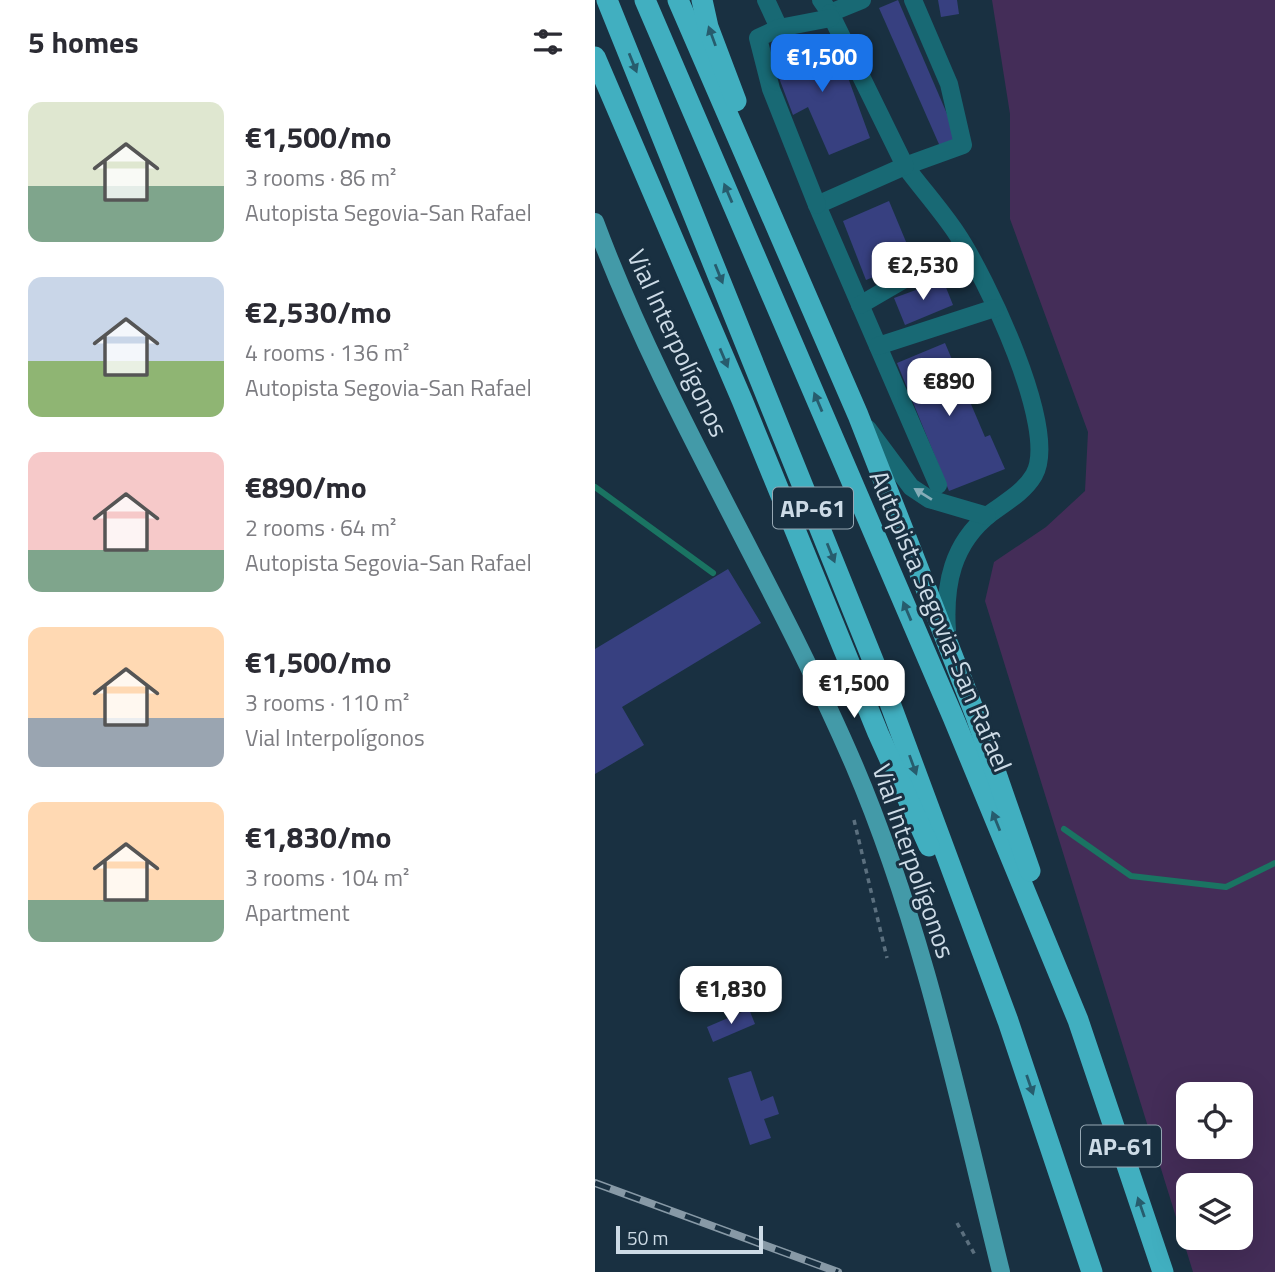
<!DOCTYPE html>
<meta charset="utf-8">
<style>
:root{--surface:#fff;--page:#f2f2f3;--text:#2b2b33;--muted:#7c7c81;--accent:#1a73e8}
body{margin:0;font-family:"Titillium Web",sans-serif;background:var(--page);color:var(--text);height:100vh;display:flex;flex-direction:column;font-size:26px;white-space:nowrap}
*{box-sizing:border-box;margin:0}
p{font-size:23px;color:var(--muted)}
.icon{flex:none;width:38px;height:38px;fill:none;stroke:currentColor;stroke-width:2;stroke-linecap:round;stroke-linejoin:round}
.map{position:relative;flex:1;overflow:hidden}
.panel{display:flex;flex-direction:column;background:var(--surface);width:595px}
.panel>*{flex:none}
.buttons{position:absolute;left:581px;top:1082px;display:grid;gap:14px}
.buttons a{display:grid;place-items:center;width:77px;height:77px;border-radius:14px;background:var(--surface);box-shadow:0 7px 28px #0002;font-size:35px}
.scale{position:absolute;left:21px;bottom:18px;width:147px;box-sizing:border-box;padding-left:7px;border:4px solid #cddbe6;border-top:0;font-size:19px;line-height:24px;white-space:nowrap;color:#cddbe6;-webkit-text-stroke:5px #193041;paint-order:stroke}
.price{position:absolute;translate:-50% -60px;padding:0 16px;border-radius:14px;background:#fff;color:#222;font-size:23px;line-height:46px;filter:drop-shadow(0 2px 4px #0008)}
.price::after{content:'';position:absolute;left:50%;top:42px;width:21px;height:16px;margin-left:-10px;background:inherit;clip-path:polygon(0 0,100% 0,50% 100%)}
.price.active{background:var(--accent);color:#fff}
ul{padding:0;list-style:none}
li{display:flex;align-items:center;gap:21px;height:175px;padding:0 28px}
li span{display:grid;place-items:center;flex:none;width:196px;height:140px;border-radius:14px;color:#555}
li>.icon{margin-inline-start:auto}
span .icon{width:84px;height:84px;fill:#fffc;stroke-width:1}
li b{font-size:30px}
h2{display:flex;justify-content:space-between;align-items:center;height:84px;padding:0 28px;font-size:30px}
main{display:flex;flex:1;min-height:0}
.map>svg:first-child{display:block}
.green{fill:#442d58;fill-rule:evenodd}
.lines{fill:none;stroke-linecap:round;stroke-linejoin:round}
.stream{stroke:#1a7462;stroke-width:6}
.building{fill:#374080}
.path{stroke:#5c707f;stroke-width:3.5;stroke-dasharray:5 5;stroke-linecap:butt}
.minor{stroke:#186974;stroke-width:18}
.major{stroke:#439aa8;stroke-width:18}
.highway{stroke:#41afc0;stroke-width:21}
.rail-casing{stroke:#8799a6;stroke-width:8}
.rail{stroke:#193041;stroke-width:5;stroke-dasharray:16;stroke-linecap:butt}
.oneway{fill:#275c6d}
.oneway2{fill:#85adb8}
.labels{text-anchor:middle;dominant-baseline:central;stroke-width:6;stroke-linejoin:round;paint-order:stroke}
.shield{fill:#193041;stroke:#97a8b4;stroke-width:2}
.shield-label{font-size:24px;font-weight:bold;fill:#cddbe6}
.street-label{font-size:26px;fill:#cddbe6;stroke:#193041}
</style>
<main>
<section class="panel">
<h2>5 homes<svg class="icon" aria-label="filters" viewBox="0 0 24 24"><path d="M4 7h16M4 17h16"/><circle cx="9" cy="7" r="2"/><circle cx="15" cy="17" r="2"/></svg></h2>
<ul>
<li><span style="background:linear-gradient(#dfe7d0 60%,#7fa58c 0)"><svg class="icon" aria-label="home" viewBox="0 0 24 24"><path d="M3 11l9-7 9 7M6 9v11h12V9"/></svg></span><div><b>€1,500/mo</b><p>3 rooms · 86 m²</p><p>Autopista Segovia-San Rafael</p></div></li>
<li><span style="background:linear-gradient(#c9d6e8 60%,#8fb573 0)"><svg class="icon" aria-label="home" viewBox="0 0 24 24"><path d="M3 11l9-7 9 7M6 9v11h12V9"/></svg></span><div><b>€2,530/mo</b><p>4 rooms · 136 m²</p><p>Autopista Segovia-San Rafael</p></div></li>
<li><span style="background:linear-gradient(#f6c9c9 70%,#7fa58c 0)"><svg class="icon" aria-label="home" viewBox="0 0 24 24"><path d="M3 11l9-7 9 7M6 9v11h12V9"/></svg></span><div><b>€890/mo</b><p>2 rooms · 64 m²</p><p>Autopista Segovia-San Rafael</p></div></li>
<li><span style="background:linear-gradient(#ffd9b3 65%,#9aa5b1 0)"><svg class="icon" aria-label="home" viewBox="0 0 24 24"><path d="M3 11l9-7 9 7M6 9v11h12V9"/></svg></span><div><b>€1,500/mo</b><p>3 rooms · 110 m²</p><p>Vial Interpolígonos</p></div></li>
<li><span style="background:linear-gradient(#ffd9b3 70%,#7fa58c 0)"><svg class="icon" aria-label="home" viewBox="0 0 24 24"><path d="M3 11l9-7 9 7M6 9v11h12V9"/></svg></span><div><b>€1,830/mo</b><p>3 rooms · 104 m²</p><p>Apartment</p></div></li>
</ul>
</section>
<div class="map">
<svg width="680" height="1272" viewBox="0 0 680 1272">
<rect width="100%" height="100%" fill="#193041"/>
<path class="green" d="M397,0H680V1272H598L390,601L399,562L451,527L490,491L493,432L415,219V114ZM593,1094H646V1146H593ZM593,1185H646V1237H593Z"/>
<g class="lines">
<g class="stream">
<polyline points="0,487 118,573"/>
<polyline points="469,829 536,876 631,887 680,863"/>
</g>
</g>
<g class="building">
<polygon points="303,0 365,144 347,151 284,8"/>
<polygon points="343,0 362,0 364,14 346,17"/>
<polygon points="215,40 223,56 243,50 275,138 234,155 213,107 198,115 175,54"/>
<polygon points="294,201 319,261 271,280 248,221"/>
<polygon points="348,280 358,305 310,325 299,298"/>
<polygon points="350,343 390,437 395,435 410,469 354,491 302,363"/>
<polygon points="133,569 166,623 27,707 49,745 0,774 0,649"/>
<polygon points="154,1009 160,1024 118,1042 112,1027"/>
<polygon points="156,1071 166,1101 178,1096 184,1114 169,1119 176,1138 155,1145 133,1078"/>
</g>
<g class="lines">
<g class="path">
<polyline points="259,820 292,958"/>
<polyline points="362,1223 380,1255"/>
</g>
<g class="minor">
<polyline points="171,0 184,28"/>
<polyline points="226,0 235,13 267,0"/>
<path d="M318,0L354,84L368,145L310,166C327,189 346,210 362,234C390,276 465,430 439,475C429,492 411,502 396,513C357,543 349,585 352,631"/>
<polyline points="235,13 310,166 222,205 343,485"/>
<polyline points="222,205 176,89 163,38 184,28 236,18"/>
<polyline points="265,305 368,245"/>
<polyline points="283,346 400,308"/>
<polyline points="273,429 316,487 334,499 392,516"/>
</g>
<path class="major" d="M0,222C70,410 180,581 259,765C328,927 364,1102 406,1272"/>
<g class="highway">
<polyline points="12,0 292,695 413,1021 497,1272"/>
<polyline points="50,0 358,717 483,1020 568,1272"/>
<polyline points="83,0 263,415 381,716 435,871"/>
<polyline points="107,0 113,27 141,101"/>
<polyline points="0,57 147,400 283,733 334,846"/>
</g>
<defs>
<polyline id="rail" points="0,1183 243,1272"/>
</defs>
<use href="#rail" class="rail-casing"/>
<use href="#rail" class="rail"/>
</g>
<defs><path id="oneway-solid" d="M-6-.8H1V-3.2L6.5 0L1 3.2V.8H-6Z" transform="scale(1.75)"/></defs>
<g class="oneway">
<use href="#oneway-solid" transform="translate(117 36) rotate(-110)"/>
<use href="#oneway-solid" transform="translate(38 63) rotate(68)"/>
<use href="#oneway-solid" transform="translate(133 193) rotate(-113)"/>
<use href="#oneway-solid" transform="translate(124 274) rotate(68)"/>
<use href="#oneway-solid" transform="translate(129 358) rotate(67)"/>
<use href="#oneway-solid" transform="translate(223 402) rotate(-113)"/>
<use href="#oneway-solid" transform="translate(236 553) rotate(68)"/>
<use href="#oneway-solid" transform="translate(312 611) rotate(-113)"/>
<use href="#oneway-solid" transform="translate(318 765) rotate(70)"/>
<use href="#oneway-solid" transform="translate(401 821) rotate(-112)"/>
<use href="#oneway-solid" transform="translate(435 1085) rotate(71)"/>
<use href="#oneway-solid" transform="translate(546 1207) rotate(-109)"/>
</g>
<use class="oneway2" href="#oneway-solid" transform="translate(328 494) rotate(-148)"/>
<g class="labels">
<g class="shield">
<rect x="178" y="487.5" width="80" height="41" rx="5"/>
<rect x="486" y="1125.5" width="80" height="41" rx="5"/>
</g>
<g class="shield-label">
<text x="218" y="508">AP-61</text>
<text x="526" y="1146">AP-61</text>
</g>
<g class="street-label">
<text transform="translate(83 343) rotate(65)">Vial Interpolígonos</text>
<text transform="translate(346 621) rotate(67)">Autopista Segovia-San Rafael</text>
<text transform="translate(319 861) rotate(71)">Vial Interpolígonos</text>
</g>
</g>
</svg>
<div class="buttons">
<a><svg class="icon" aria-label="locate" viewBox="0 0 24 24"><circle cx="12" cy="12" r="6"/><path d="M12 2v4M12 18v4M2 12h4M18 12h4"/></svg></a>
<a><svg class="icon" aria-label="layers" viewBox="0 0 24 24"><path d="M12 4l9 5-9 5-9-5zM3 14l9 5 9-5"/></svg></a>
</div>
<div class="scale">50 m</div>
<b class="price active" style="left:227px;top:94px">€1,500</b>
<b class="price" style="left:328px;top:302px">€2,530</b>
<b class="price" style="left:354px;top:418px">€890</b>
<b class="price" style="left:259px;top:720px">€1,500</b>
<b class="price" style="left:136px;top:1026px">€1,830</b>
</div>
</main>
